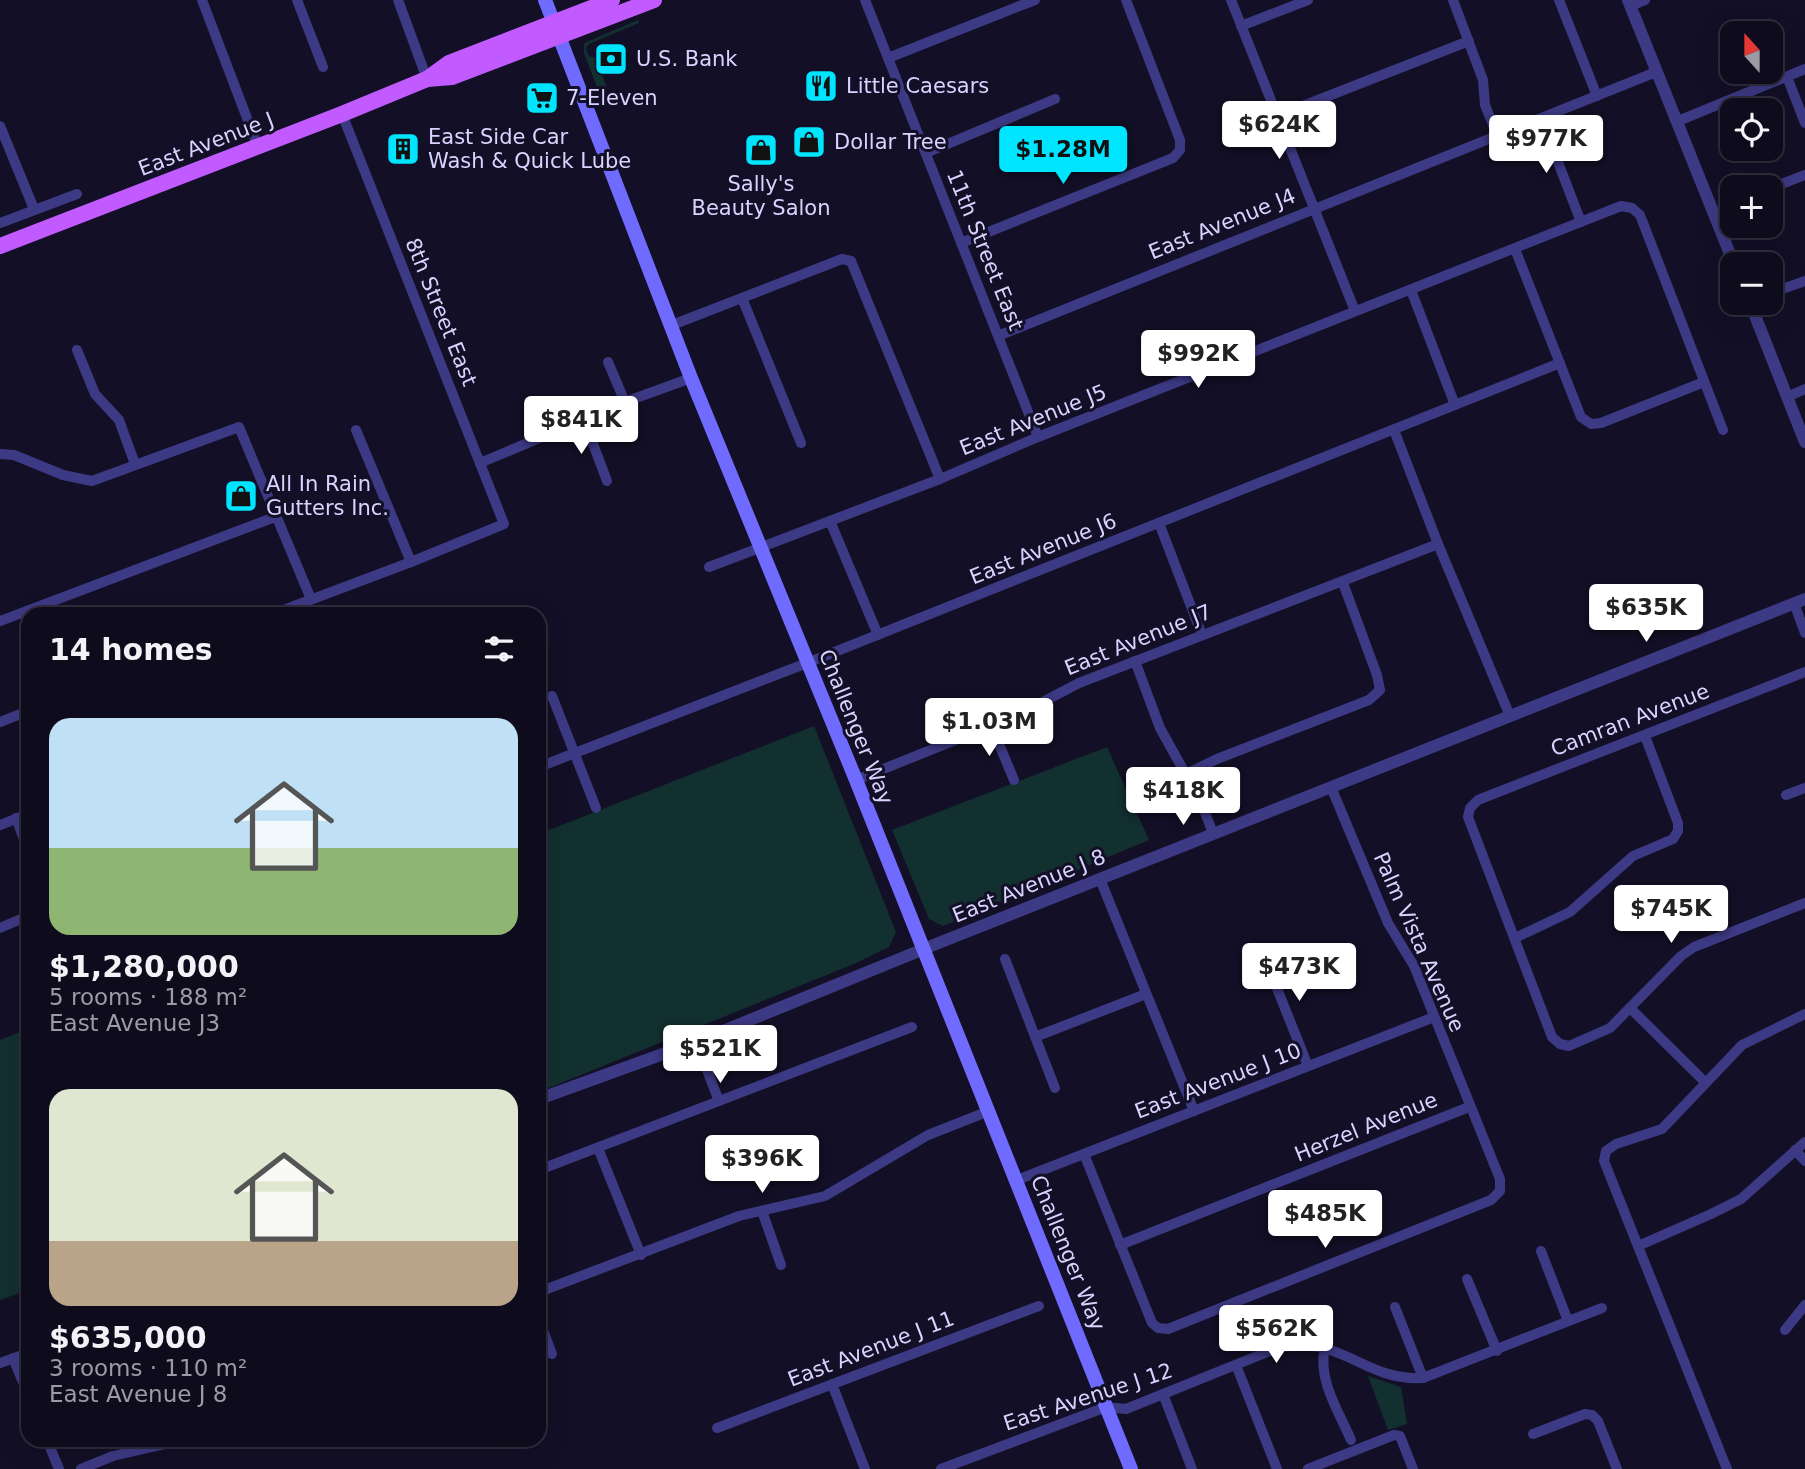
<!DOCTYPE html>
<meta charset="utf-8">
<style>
:root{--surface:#0e0b1c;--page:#1c1929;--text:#f1f3f6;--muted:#9b9ba3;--line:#2e2b3b;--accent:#00e5ff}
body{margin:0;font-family:"DejaVu Sans",sans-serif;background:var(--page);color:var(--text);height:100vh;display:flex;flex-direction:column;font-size:26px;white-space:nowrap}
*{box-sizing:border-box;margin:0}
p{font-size:23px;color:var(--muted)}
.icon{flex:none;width:38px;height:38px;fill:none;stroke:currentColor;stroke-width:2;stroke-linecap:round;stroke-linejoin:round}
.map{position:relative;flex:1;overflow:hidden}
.panel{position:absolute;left:21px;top:607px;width:525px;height:840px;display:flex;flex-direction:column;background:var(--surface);border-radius:21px;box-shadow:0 7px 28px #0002,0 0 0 2px var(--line)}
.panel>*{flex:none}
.needle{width:46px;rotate:339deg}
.fabs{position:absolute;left:1720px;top:21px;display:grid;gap:14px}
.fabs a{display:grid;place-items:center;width:63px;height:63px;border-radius:14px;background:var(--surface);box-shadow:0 7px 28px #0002,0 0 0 2px var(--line);font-size:35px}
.price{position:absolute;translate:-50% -60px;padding:0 16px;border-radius:7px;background:#fff;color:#222;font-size:23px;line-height:46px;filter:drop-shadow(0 2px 4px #0008)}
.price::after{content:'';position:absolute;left:50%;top:42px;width:21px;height:16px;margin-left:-10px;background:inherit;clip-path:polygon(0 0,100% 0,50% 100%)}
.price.current{background:var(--accent);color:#111}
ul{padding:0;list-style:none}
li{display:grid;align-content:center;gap:14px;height:371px;padding:0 28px}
li span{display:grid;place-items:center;height:217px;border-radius:21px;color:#555}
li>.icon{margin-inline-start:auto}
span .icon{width:126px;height:126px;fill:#fffc;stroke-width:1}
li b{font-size:30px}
h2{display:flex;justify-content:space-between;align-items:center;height:84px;padding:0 28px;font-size:30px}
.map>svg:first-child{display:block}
.green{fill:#12302f}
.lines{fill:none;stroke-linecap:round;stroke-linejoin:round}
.minor{stroke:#3d3a85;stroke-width:10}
.tertiary{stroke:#3d3a85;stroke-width:12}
.secondary{stroke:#6f6bff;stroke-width:14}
.primary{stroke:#c25bff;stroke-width:16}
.labels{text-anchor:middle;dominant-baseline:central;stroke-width:6;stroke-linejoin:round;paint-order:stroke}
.poi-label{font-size:21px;fill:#d9d4ff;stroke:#130f26;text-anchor:start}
.street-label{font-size:21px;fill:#d9d4ff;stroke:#130f26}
</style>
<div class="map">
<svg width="1805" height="1469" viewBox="0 0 1805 1469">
<rect width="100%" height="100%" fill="#130f26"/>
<g class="green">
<polygon points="638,20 639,23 589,44 586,49 589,56 595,58 607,87 598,90 584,53 584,43"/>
<polygon points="814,726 896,932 889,947 856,963 539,1092 539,834"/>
<polygon points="1107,747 1149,840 943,926 929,919 892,830"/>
<polygon points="28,1029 28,1290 0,1300 0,1040"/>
<polygon points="1368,1376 1401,1387 1407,1424 1388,1430"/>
</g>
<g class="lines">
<g class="minor">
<polyline points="202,0 258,147"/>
<polyline points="297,0 323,67"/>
<polyline points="398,0 427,79"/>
<polyline points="865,0 1038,437"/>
<polyline points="1231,0 1355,311"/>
<polyline points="1453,0 1483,80 1485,105 1497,135"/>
<polyline points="1559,0 1597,96"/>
<polyline points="1630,6 1645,0"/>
<polyline points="1241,26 1308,0"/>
<polyline points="888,58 1035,0"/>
<polyline points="1787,77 1805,123"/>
<polyline points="1277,116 1469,41"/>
<polyline points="1541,118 1581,222"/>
<polyline points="1678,121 1805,69"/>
<polyline points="0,126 34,209"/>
<polyline points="926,153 1055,99"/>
<polyline points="1771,188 1805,175"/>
<polyline points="0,223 77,194"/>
<polyline points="961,243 1173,158 1180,150 1180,140 1126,0"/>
<polyline points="1515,249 1581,417 1591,424 1601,423 1704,382"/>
<polyline points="1785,288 1805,281"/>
<polyline points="1411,290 1455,405"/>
<polyline points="742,298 801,443"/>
<polyline points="672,325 842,259 851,261 940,479"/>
<polyline points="998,336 1656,72"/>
<polyline points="77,350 95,394 119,420 135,464"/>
<polyline points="608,362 625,402"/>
<polyline points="1787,397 1805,389"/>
<polyline points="584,420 607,481"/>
<polyline points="356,430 411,562"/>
<polyline points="1394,430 1438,544 1510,716"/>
<polyline points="0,454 14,455 63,475 92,481 239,427 311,599"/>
<polyline points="480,463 625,402 691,378"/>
<polyline points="830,521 878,635"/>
<polyline points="1159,523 1202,635"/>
<polyline points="709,567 940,479 1038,437 1621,206 1632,208 1640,215 1723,430"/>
<polyline points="1794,603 1805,633"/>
<polyline points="273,614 411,562 504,524 342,114"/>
<polyline points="0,621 275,517"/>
<polyline points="1135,661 1160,728 1200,800 1213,833"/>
<polyline points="1805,672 1478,800 1470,808 1468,817 1552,1037 1560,1044 1569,1046 1610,1028 1681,956 1694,947 1805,903"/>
<polyline points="552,696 596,808"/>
<polyline points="0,722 28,711"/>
<polyline points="991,725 1014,780"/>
<polyline points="539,767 807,663 1560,363"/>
<polyline points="1186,774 1217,759 1369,700 1380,690 1377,675 1343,583"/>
<polyline points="856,780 1020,714 1079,683 1438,544"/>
<polyline points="1786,795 1805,788"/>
<polyline points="16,818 28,850"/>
<polyline points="0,825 28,814"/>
<polyline points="1100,879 1194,1111"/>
<polyline points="0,928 28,916"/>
<polyline points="1515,938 1570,912 1633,856 1673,839 1678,831 1678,823 1645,736"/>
<polyline points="1262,951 1308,1066"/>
<polyline points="1005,959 1055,1088"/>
<polyline points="1630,1008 1705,1082"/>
<polyline points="1035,1037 1146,994"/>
<polyline points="696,1042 719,1101"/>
<polyline points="598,1148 641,1255"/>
<polyline points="1795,1150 1805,1161"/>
<polyline points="1084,1154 1152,1323 1158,1328 1168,1329 1491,1200 1500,1191 1500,1179 1414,966 1388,923 1331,787"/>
<polyline points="539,1170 912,1027"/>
<polyline points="1017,1180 1434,1017"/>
<polyline points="762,1211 781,1265"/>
<polyline points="1120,1245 1469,1107"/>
<polyline points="1638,1246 1711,1214 1741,1199 1805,1142"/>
<polyline points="1541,1251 1568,1321"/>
<polyline points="1467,1279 1497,1351"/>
<polyline points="539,1292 739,1216 825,1196 928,1135 989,1111"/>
<polyline points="1395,1307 1423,1378"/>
<polyline points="539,1320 552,1354"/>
<polyline points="1785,1330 1805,1305"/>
<path d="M1325,1348C1317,1379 1339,1412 1351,1440"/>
<polyline points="13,1358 28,1394"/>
<polyline points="0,1363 28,1353"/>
<polyline points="1236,1365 1277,1469"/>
<polyline points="832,1384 865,1469"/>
<polyline points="1163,1394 1192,1469"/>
<polyline points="717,1428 1039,1306"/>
<polyline points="1533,1434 1585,1414 1592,1415 1598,1421 1617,1469"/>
<polyline points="47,1440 59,1469"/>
<polyline points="311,1440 313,1444"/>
<polyline points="81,1469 113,1456 183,1440"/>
<path d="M941,1469L1106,1407L1126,1409L1280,1347C1295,1345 1309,1344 1324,1348C1362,1359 1380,1380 1423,1378L1602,1308"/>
<polyline points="1308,1469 1394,1435 1400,1436 1413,1469"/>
<polyline points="1727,1469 1604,1161 1606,1151 1616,1144 1662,1129 1742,1045 1805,1014"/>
</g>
<g class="tertiary">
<polyline points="1628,0 1734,264"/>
<polyline points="1750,303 1805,442"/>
<polyline points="539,1099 696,1042 941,942 1805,599"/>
</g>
<polyline class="secondary" points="545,0 691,378 856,780 1131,1469"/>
<g class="primary">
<polyline points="427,79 452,77 654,0"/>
<polyline points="0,246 342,114 427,79 449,63 612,0"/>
</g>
</g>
<defs>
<symbol id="bank-square" viewBox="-11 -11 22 22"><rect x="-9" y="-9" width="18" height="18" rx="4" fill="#00e5ff" stroke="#130f26"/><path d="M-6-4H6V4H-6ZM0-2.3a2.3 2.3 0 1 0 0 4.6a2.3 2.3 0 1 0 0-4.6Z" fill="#111"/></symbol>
<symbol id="restaurant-square" viewBox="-11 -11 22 22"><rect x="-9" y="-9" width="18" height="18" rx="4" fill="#00e5ff" stroke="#130f26"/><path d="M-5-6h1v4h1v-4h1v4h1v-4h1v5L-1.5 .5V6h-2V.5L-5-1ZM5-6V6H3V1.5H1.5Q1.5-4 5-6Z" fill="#111"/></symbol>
<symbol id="supermarket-square" viewBox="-11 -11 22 22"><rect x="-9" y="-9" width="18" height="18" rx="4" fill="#00e5ff" stroke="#130f26"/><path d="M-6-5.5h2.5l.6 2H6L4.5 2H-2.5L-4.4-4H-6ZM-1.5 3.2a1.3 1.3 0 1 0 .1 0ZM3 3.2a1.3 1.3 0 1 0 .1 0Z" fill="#111"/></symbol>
<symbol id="shop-square" viewBox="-11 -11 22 22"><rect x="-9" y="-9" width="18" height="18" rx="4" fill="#00e5ff" stroke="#130f26"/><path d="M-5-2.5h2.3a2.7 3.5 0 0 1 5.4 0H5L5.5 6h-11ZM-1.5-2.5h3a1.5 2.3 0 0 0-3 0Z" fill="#111"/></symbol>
<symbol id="building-square" viewBox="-11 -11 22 22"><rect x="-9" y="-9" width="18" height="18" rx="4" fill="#00e5ff" stroke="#130f26"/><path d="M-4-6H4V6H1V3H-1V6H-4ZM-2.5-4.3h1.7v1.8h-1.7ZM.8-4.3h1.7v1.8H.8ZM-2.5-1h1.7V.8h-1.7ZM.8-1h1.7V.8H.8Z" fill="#111"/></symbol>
</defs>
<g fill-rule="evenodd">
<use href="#bank-square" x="592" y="40" width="38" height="38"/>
<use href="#restaurant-square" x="802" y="67" width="38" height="38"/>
<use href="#supermarket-square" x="523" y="79" width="38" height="38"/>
<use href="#shop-square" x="790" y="123" width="38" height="38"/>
<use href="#building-square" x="384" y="130" width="38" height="38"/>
<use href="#shop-square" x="742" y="131" width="38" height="38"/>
<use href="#shop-square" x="222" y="477" width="38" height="38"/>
</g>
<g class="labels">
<g class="poi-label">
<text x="636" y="59">U.S. Bank</text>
<text x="846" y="86">Little Caesars</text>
<text x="566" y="98">7-Eleven</text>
<text x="428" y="137">East Side Car<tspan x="428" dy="24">Wash &amp; Quick Lube</tspan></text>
<text x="834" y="142">Dollar Tree</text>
<text x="761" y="184" text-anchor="middle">Sally's<tspan x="761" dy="24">Beauty Salon</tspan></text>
<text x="266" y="484">All In Rain<tspan x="266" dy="24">Gutters Inc.</tspan></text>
</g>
<g class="street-label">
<text transform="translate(206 144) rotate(-21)">East Avenue J</text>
<text transform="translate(1222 224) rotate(-22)">East Avenue J4</text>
<text transform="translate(985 250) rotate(68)">11th Street East</text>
<text transform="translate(441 312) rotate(68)">8th Street East</text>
<text transform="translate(1033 420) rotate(-22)">East Avenue J5</text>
<text transform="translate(1043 549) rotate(-22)">East Avenue J6</text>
<text transform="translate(1138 640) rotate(-22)">East Avenue J7</text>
<text transform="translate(1630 720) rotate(-21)">Camran Avenue</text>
<text transform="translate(856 727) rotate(68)">Challenger Way</text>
<text transform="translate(1029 886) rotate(-22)">East Avenue J 8</text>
<text transform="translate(1419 942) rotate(66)">Palm Vista Avenue</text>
<text transform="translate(1218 1081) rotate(-21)">East Avenue J 10</text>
<text transform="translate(1366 1127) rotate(-22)">Herzel Avenue</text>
<text transform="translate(1068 1253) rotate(68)">Challenger Way</text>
<text transform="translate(871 1349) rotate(-21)">East Avenue J 11</text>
<text transform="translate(1088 1397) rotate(-18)">East Avenue J 12</text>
</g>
</g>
</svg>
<div class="fabs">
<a><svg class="needle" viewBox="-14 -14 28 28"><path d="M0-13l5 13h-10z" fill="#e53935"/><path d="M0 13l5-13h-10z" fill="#9b9ba3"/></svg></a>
<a><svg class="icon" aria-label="locate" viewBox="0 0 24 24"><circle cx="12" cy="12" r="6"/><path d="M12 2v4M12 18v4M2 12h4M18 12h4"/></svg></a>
<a>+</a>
<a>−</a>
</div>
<b class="price" style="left:1279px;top:161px">$624K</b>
<b class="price" style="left:1546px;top:175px">$977K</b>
<b class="price current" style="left:1063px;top:186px">$1.28M</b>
<b class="price" style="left:1198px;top:390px">$992K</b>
<b class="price" style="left:581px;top:456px">$841K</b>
<b class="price" style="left:1646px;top:644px">$635K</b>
<b class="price" style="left:989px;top:758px">$1.03M</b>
<b class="price" style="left:1183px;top:827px">$418K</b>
<b class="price" style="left:1671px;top:945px">$745K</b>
<b class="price" style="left:1299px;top:1003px">$473K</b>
<b class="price" style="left:720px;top:1085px">$521K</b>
<b class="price" style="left:762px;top:1195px">$396K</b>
<b class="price" style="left:1325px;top:1250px">$485K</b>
<b class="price" style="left:1276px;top:1365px">$562K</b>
<section class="panel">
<h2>14 homes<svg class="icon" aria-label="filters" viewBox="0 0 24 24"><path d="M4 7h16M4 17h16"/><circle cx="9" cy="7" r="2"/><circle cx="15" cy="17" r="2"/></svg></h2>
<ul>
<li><span style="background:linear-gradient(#bfe0f5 60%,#8fb573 0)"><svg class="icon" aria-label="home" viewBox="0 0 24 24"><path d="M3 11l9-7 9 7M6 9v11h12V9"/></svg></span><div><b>$1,280,000</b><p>5 rooms · 188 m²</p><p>East Avenue J3</p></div></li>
<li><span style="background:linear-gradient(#dfe7d0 70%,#b9a48a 0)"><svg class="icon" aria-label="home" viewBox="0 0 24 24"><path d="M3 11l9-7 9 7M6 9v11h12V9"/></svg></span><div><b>$635,000</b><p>3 rooms · 110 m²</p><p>East Avenue J 8</p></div></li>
</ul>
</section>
</div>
